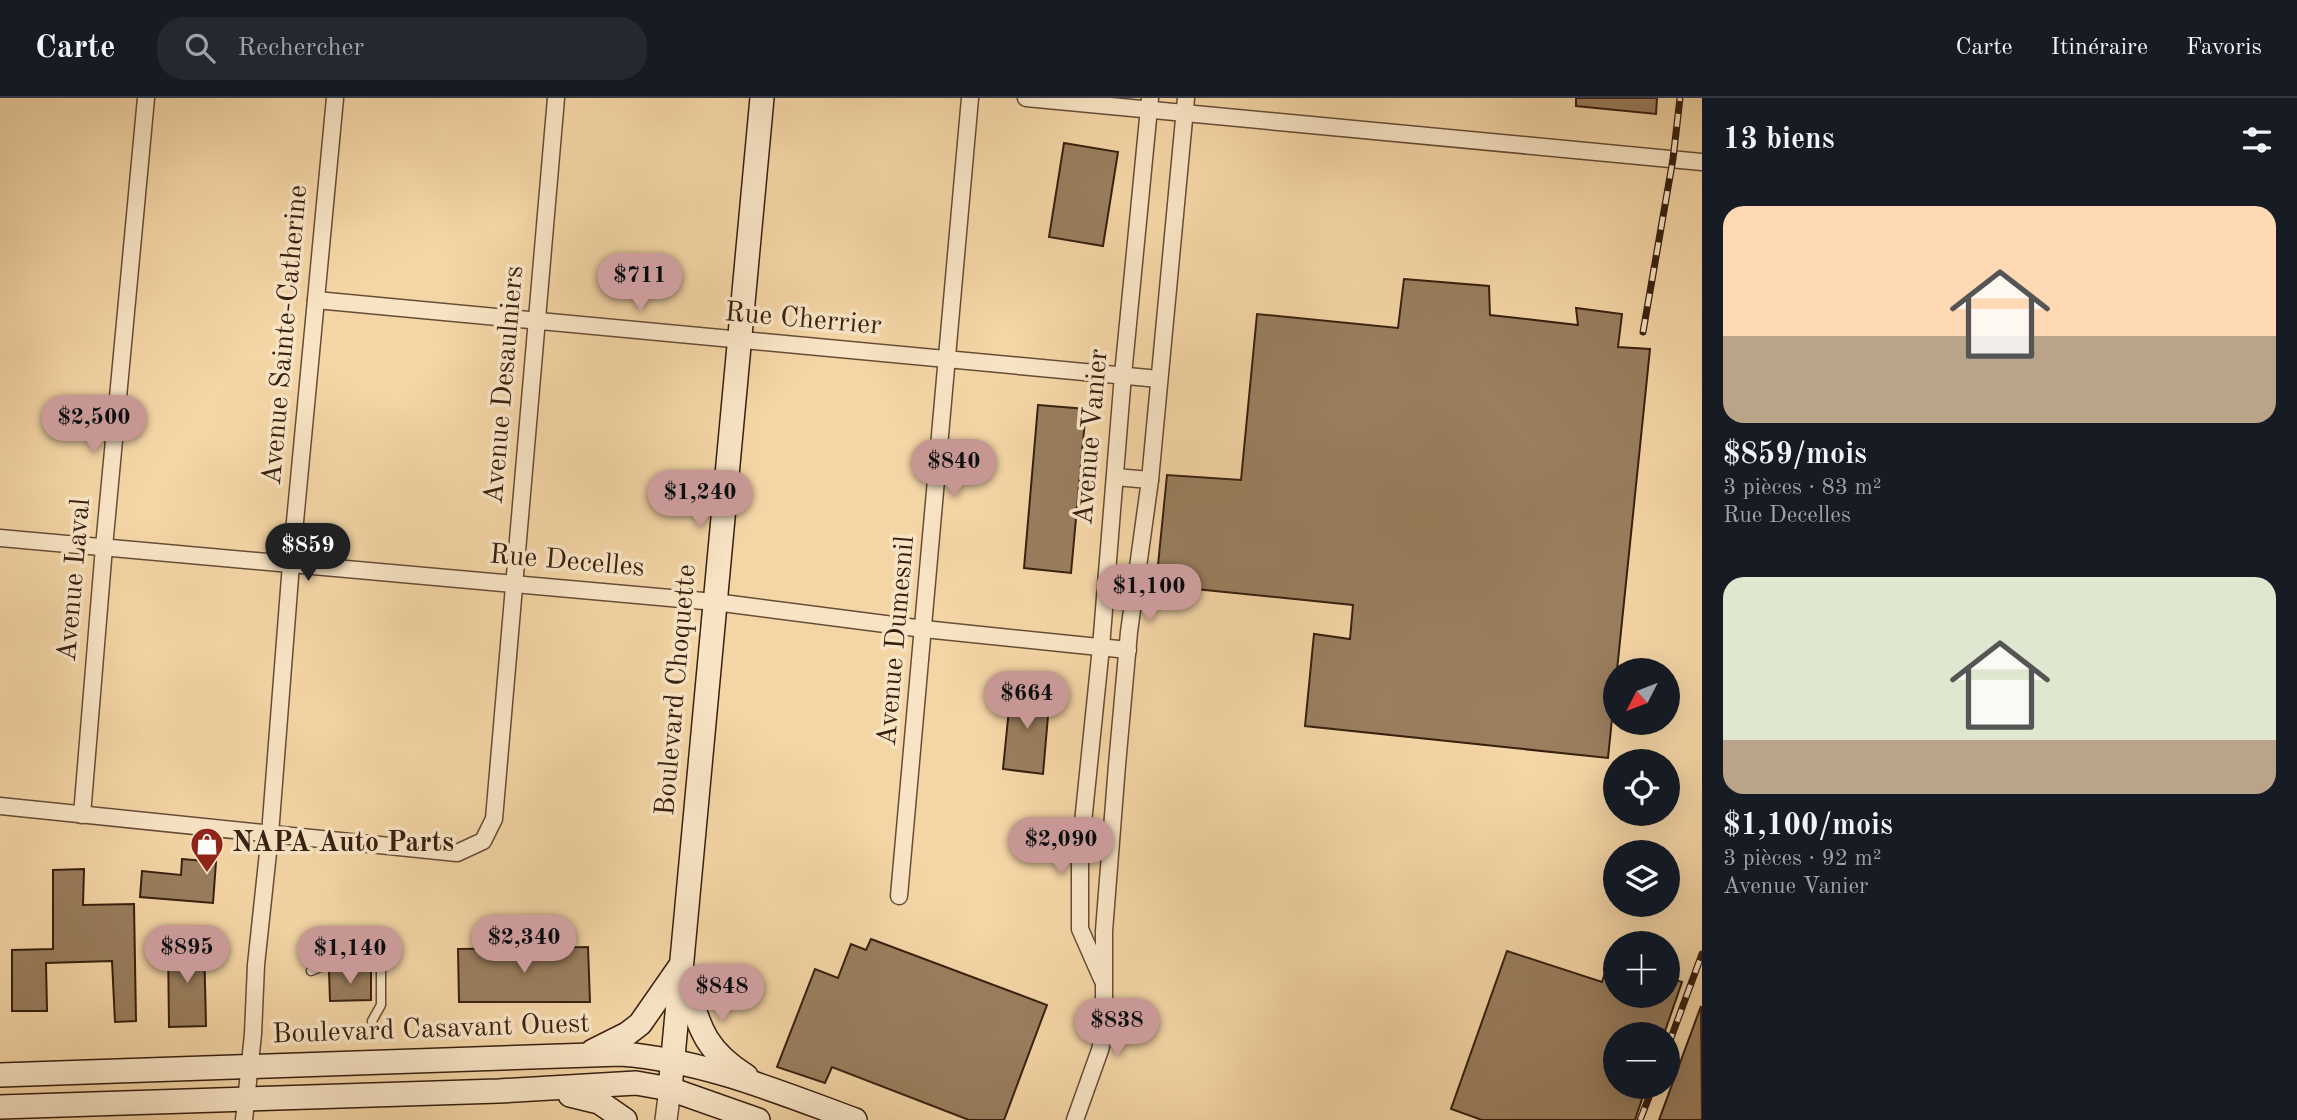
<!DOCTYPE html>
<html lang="fr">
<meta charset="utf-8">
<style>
:root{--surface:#171b24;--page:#242831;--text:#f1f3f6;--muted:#9ea1a6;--line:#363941;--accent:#c59692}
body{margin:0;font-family:"Old Standard TT",serif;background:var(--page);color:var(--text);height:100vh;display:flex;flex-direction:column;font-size:26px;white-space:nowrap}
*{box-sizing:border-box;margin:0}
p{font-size:23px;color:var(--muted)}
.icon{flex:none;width:38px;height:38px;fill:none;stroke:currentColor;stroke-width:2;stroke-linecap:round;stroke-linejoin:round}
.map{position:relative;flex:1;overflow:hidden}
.sheet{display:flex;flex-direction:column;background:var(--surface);width:595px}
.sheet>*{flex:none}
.needle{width:46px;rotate:228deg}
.buttons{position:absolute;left:1603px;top:560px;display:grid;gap:14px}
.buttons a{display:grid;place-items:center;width:77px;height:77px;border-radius:50%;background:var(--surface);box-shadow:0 7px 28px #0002;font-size:35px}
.price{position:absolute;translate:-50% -60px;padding:0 16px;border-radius:24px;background:var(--accent);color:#111;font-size:23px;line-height:46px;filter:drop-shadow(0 2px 4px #0008)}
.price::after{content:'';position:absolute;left:50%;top:42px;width:21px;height:16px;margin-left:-10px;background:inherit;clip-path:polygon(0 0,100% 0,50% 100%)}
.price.current{background:#222;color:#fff}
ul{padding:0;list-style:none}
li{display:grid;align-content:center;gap:14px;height:371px;padding:0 21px}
li span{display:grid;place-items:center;height:217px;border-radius:21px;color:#555}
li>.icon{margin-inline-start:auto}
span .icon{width:126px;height:126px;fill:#fffc;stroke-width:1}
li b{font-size:30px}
h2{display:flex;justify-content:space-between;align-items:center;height:84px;padding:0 21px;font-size:30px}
header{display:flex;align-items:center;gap:42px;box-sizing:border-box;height:98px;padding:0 35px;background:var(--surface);border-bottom:2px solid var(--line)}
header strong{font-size:33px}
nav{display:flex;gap:38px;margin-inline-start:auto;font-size:24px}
.search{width:490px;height:63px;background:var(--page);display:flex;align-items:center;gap:18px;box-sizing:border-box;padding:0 24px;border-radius:28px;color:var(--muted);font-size:26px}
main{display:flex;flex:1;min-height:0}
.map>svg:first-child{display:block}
.building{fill:#9a7e5e;stroke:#382010;stroke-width:2}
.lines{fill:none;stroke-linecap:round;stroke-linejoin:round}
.service-casing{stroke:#674d36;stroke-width:11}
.minor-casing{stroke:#674d36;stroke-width:19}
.tertiary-casing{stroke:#674d36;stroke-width:24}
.secondary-casing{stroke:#382010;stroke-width:26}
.service{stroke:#f8e4c5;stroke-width:8}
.minor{stroke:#f8e4c5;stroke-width:16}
.tertiary{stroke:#f8e4c5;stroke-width:21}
.secondary{stroke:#f8e4c5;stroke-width:23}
.rail-casing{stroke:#382010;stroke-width:7}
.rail{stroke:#f8e4c5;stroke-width:4.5;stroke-dasharray:13;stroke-linecap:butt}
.labels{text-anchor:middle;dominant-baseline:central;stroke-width:7;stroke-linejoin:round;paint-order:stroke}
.street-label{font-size:28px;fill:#382010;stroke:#f8e4c5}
.poi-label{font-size:28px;font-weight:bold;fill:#382010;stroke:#f8e4c5;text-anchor:start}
</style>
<header>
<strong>Carte</strong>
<div class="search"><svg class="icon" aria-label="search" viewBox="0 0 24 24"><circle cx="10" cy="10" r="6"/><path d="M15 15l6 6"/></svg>Rechercher</div>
<nav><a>Carte</a><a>Itinéraire</a><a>Favoris</a></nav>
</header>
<main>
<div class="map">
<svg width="1702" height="1022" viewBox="0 0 1702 1022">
<rect width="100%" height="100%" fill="#f4d5a6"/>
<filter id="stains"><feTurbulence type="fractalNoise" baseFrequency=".00286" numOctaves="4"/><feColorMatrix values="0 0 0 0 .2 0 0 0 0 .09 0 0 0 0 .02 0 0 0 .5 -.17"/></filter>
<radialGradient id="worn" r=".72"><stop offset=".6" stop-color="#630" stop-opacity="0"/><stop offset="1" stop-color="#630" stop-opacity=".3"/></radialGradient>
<g class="building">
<polygon points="1576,0 1657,0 1656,16 1576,8"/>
<polygon points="1064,45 1118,54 1103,148 1049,139"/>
<polygon points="1404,181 1489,188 1490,217 1578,227 1576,210 1622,216 1618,249 1650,251 1608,660 1305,628 1314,536 1350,541 1353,507 1156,487 1167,377 1241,382 1257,216 1398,230"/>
<polygon points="1038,307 1086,311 1071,475 1024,470"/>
<polygon points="1011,591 1050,595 1043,676 1003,671"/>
<polygon points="182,761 216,764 213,805 140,799 142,773 181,777"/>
<polygon points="84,771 83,807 134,806 136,923 115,924 112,863 46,865 47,913 12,913 12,852 53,851 53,772"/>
<polygon points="871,841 1047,907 1004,1022 969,1022 832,969 825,985 777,969 815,871 838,880 851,846 866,852"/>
<polygon points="204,844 206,928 169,929 168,845"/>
<polygon points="588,849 590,904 459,904 458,851"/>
<polygon points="1613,850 1615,850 1615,898 1668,898 1668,879 1682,884 1664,936 1615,936 1615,989 1646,989 1635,1022 1482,1022 1451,1011 1507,853 1602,884"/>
<polygon points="329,873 371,873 371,902 330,903"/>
<polygon points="1701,908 1702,1022 1659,1022"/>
</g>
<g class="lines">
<defs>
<polyline id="service" points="311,873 325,867 377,866 381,873 381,907 372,923"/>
<g id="minor">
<polyline points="1026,0 1702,64"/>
<polyline points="316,202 1159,281"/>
<polyline points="1115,379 1150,382"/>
<polyline points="0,440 715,504 924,531 1128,552"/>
<polyline points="0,708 457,755 483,743 494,721 556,0"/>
<polyline points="82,717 104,449 146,0"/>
<polyline points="899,798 970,0"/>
<polyline points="1102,881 1080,831 1080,754 1101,549 1123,277 1150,0"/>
<polyline points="244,1022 253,936 256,867 270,736 291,466 335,0"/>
<polyline points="1075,1022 1100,952 1104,935 1104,833 1117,667 1129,534 1150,382 1186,0"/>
</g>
<polyline id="tertiary" points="666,1022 670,991"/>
<g id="secondary">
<path d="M684,877C699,925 700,949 746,978"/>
<polyline points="593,953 627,936 640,926 679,870"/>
<path d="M0,977L621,956C702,962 779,994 855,1022"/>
<polyline points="670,991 762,0"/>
<polyline points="570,997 599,1004 625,1022"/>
<polyline points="0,1009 499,993 636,985 670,991 758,1022"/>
</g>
</defs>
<use href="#service" class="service-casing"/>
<use href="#minor" class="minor-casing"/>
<use href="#tertiary" class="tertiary-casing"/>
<use href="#secondary" class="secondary-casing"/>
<use href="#service" class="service"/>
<use href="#minor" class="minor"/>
<use href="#tertiary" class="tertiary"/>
<use href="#secondary" class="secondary"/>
<defs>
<g id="rail">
<polyline points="1643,234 1673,61 1680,0"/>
<polyline points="1668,948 1702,856"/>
<polyline points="1640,1022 1653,989"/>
</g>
</defs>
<use href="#rail" class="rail-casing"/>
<use href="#rail" class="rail"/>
</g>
<defs>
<symbol id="shop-pin" viewBox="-11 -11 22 30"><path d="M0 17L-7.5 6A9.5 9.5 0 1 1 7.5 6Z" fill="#8f2418" stroke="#f8e4c5"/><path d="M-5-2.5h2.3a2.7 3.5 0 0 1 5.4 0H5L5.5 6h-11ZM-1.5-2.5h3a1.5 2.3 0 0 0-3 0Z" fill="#fff"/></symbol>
</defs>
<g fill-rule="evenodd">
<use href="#shop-pin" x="188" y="727" width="38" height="52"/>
</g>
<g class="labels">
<g class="street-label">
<text transform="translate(803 222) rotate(5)">Rue Cherrier</text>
<text transform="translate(286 237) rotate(-85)">Avenue Sainte-Catherine</text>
<text transform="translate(505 287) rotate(-85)">Avenue Desaulniers</text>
<text transform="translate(1092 339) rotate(-85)">Avenue Vanier</text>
<text transform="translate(567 464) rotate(5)">Rue Decelles</text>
<text transform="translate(75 482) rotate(-85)">Avenue Laval</text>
<text transform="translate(897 543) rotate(-85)">Avenue Dumesnil</text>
<text transform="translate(677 592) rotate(-85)">Boulevard Choquette</text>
<text transform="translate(431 932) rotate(-2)">Boulevard Casavant Ouest</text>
</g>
<g class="poi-label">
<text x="232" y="746">NAPA Auto Parts</text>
</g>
</g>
<rect width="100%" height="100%" filter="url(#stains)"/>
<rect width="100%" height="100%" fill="url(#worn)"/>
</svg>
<div class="buttons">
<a><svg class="needle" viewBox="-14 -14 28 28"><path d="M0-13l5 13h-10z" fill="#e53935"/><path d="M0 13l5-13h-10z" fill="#9ea1a6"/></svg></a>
<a><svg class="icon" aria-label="locate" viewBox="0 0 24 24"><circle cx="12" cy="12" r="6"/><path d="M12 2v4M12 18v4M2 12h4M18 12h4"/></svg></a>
<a><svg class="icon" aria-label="layers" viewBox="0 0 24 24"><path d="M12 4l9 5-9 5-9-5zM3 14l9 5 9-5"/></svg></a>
<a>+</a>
<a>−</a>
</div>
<b class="price" style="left:640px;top:215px">$711</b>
<b class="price" style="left:94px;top:357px">$2,500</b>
<b class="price" style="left:954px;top:401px">$840</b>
<b class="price" style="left:700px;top:432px">$1,240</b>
<b class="price current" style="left:308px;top:485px">$859</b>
<b class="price" style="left:1149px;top:526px">$1,100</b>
<b class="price" style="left:1027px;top:633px">$664</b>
<b class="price" style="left:1061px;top:779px">$2,090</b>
<b class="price" style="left:524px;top:877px">$2,340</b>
<b class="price" style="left:187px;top:887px">$895</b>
<b class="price" style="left:350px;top:888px">$1,140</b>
<b class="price" style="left:722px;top:926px">$848</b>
<b class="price" style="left:1117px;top:960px">$838</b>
</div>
<section class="sheet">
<h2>13 biens<svg class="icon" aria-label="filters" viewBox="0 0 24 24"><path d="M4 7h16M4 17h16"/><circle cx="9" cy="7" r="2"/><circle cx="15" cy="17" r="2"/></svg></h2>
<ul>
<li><span style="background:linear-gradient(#ffd9b3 60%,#b9a48a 0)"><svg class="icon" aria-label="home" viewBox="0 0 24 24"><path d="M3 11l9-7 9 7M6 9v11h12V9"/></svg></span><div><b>$859/mois</b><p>3 pièces · 83 m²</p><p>Rue Decelles</p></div></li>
<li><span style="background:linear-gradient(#dfe7d0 75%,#b9a48a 0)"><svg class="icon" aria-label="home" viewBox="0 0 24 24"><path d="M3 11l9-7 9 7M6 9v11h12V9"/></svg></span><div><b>$1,100/mois</b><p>3 pièces · 92 m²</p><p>Avenue Vanier</p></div></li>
</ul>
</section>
</main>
